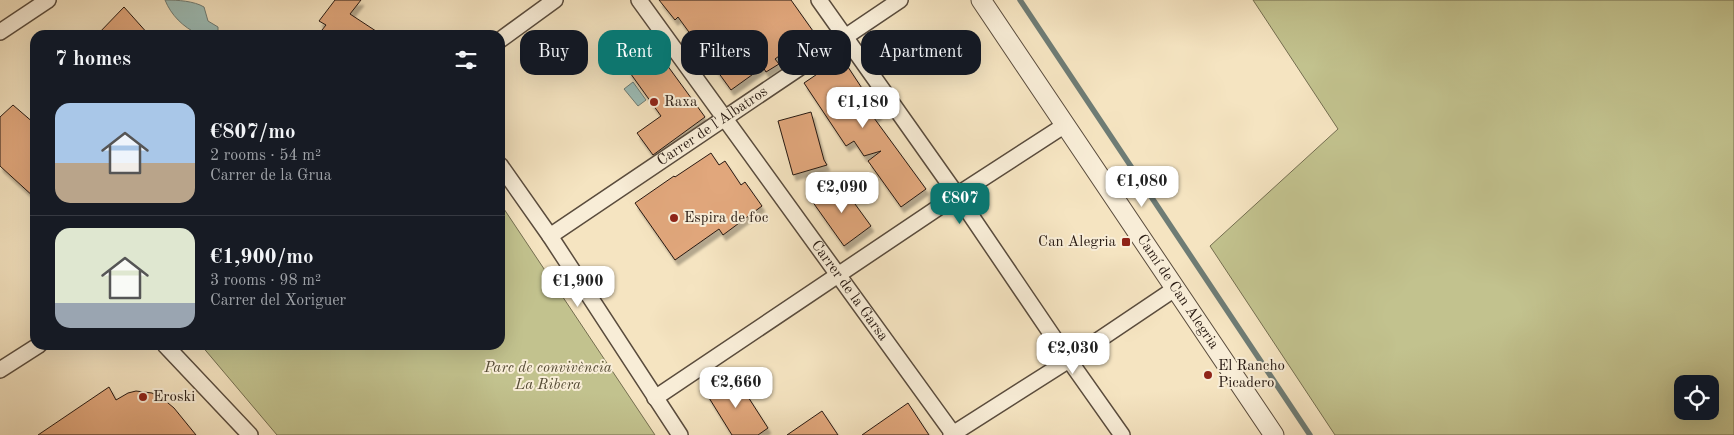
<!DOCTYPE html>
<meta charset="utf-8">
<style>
:root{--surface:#171b24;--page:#20242c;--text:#f1f3f6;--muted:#9ea1a6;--line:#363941;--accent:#0f766e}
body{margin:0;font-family:"Old Standard TT",serif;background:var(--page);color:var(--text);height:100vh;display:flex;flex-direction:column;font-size:19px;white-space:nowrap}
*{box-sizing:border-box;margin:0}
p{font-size:16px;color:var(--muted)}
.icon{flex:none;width:28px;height:28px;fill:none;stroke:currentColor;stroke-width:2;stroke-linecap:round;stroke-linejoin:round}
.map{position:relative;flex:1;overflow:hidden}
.side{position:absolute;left:30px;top:30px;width:475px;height:320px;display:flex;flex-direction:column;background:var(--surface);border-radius:15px;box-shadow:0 5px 20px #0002}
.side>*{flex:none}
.guide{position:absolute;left:520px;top:30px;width:475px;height:45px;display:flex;gap:10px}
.buttons{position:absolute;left:1674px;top:375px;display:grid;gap:10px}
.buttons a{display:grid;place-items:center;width:45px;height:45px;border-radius:10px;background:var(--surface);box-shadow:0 5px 20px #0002;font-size:25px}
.price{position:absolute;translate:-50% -42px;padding:0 11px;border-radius:10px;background:#fff;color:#222;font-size:16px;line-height:32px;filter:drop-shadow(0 1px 2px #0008)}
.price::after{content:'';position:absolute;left:50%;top:30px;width:15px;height:11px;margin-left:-8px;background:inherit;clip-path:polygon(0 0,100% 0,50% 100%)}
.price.on{background:var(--accent);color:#fff}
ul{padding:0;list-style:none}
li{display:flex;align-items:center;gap:15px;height:125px;padding:0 25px}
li+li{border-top:1px solid var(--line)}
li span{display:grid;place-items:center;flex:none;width:140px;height:100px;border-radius:15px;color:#555}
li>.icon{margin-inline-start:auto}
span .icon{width:60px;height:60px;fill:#fffc;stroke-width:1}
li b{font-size:21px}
h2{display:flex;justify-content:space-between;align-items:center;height:60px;padding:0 25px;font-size:21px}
.tag{padding:0 18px;border-radius:15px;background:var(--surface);box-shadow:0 5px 20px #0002;font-size:18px;line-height:45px}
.tag.on{background:var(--accent);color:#fff}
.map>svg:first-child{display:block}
.green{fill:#c2c28e;stroke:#746e50;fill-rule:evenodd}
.water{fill:#9dbeb8;stroke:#6e7c75}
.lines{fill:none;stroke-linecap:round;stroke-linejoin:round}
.stream{stroke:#6e7c75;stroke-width:5.5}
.building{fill:#e1a77c;stroke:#271911;filter:url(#shadow)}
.minor-casing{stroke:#5a4c3d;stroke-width:18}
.tertiary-casing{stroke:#5a4c3d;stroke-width:21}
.minor{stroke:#f8edd7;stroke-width:15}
.tertiary{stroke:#f8edd7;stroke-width:19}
.poi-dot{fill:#8f2418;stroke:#f8edd7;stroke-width:2}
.labels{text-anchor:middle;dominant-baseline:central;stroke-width:4;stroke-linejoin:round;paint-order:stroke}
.poi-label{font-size:15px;fill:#271911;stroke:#f8edd7;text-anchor:start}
.street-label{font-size:15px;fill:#271911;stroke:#f8edd7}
.park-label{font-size:15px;font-style:italic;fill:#564c36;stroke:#f8edd7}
</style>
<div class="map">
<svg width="1734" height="435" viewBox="0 0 1734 435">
<defs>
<filter id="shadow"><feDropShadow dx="3" dy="5.5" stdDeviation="1" flood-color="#0004"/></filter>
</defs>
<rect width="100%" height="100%" fill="#f5e4c1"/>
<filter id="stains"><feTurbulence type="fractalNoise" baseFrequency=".004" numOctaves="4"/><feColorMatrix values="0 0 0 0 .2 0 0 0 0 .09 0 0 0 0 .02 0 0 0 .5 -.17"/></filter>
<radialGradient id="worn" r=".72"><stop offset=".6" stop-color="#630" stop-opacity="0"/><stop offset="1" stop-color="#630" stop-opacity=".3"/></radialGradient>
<g class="green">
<path d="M1253,0H1734V435H1335L1210,246L1338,129ZM1682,384H1710V411H1682Z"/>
<polygon points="500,203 655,435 277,435 201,345 500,345"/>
</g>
<g class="water">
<path d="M165,0C178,0 194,1 204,7L208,21L218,27V35C212,35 203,37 198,34C183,27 171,15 165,0Z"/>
<polygon points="633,82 646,100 638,106 624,89"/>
</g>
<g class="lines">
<polyline class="stream" points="1020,0 1310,435"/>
</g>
<g class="building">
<polygon points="335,0 361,0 350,14 382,35 318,35 326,25 319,21"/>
<polygon points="659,0 791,0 813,31 775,59 779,64 766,72 763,67 731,90 678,17 675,20"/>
<polygon points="124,7 149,35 97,35"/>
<polygon points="656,50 705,117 653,155 637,133 661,116 628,70"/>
<polygon points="835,62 846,64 879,114 874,118 926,189 901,207 868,161 881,151 864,156 854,141 846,146 804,83"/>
<polygon points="13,105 35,124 35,198 0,166 0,117"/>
<polygon points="811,112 824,160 827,165 793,175 778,121"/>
<polygon points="711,153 719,165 725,161 741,185 745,182 762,206 723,235 719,229 675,260 635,203 674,176 675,177"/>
<polygon points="839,182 871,226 844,246 812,201"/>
<polygon points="734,375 768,428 758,435 732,435 706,393"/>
<polygon points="109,387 116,400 128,393 136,391 152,393 162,398 174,408 196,435 38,435"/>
<polygon points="908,403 929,435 862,435"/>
<polygon points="822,411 838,435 787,435"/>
</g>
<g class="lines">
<defs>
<g id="minor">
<path id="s1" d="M639,0L954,435"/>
<polyline points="819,0 957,195 1069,360 1122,435"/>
<polyline points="0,32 48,0"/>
<polyline points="500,40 555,0"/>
<polyline points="500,165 550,236 680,435"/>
<path id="s2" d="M550,236L900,0"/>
<polyline points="165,345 250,435"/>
<polyline points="0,370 39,345"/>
<polyline points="655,398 957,195 1065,125"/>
<polyline points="951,435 1069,360 1176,288"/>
</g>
<g id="tertiary">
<path id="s3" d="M981,0L1274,435"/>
</g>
</defs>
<use href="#minor" class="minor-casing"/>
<use href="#tertiary" class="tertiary-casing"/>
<use href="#minor" class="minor"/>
<use href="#tertiary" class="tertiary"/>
</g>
<g class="poi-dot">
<circle cx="654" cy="102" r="5"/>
<circle cx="674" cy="218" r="5"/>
<rect x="1121" y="237" width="10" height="10" rx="2.5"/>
<circle cx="1208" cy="375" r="5"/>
<circle cx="143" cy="397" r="5"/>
</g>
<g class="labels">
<g class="poi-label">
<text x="664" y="102">Raxa</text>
<text x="684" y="218">Espira de foc</text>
<text x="1116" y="242" text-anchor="end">Can Alegria</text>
<text x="1218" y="366">El Rancho<tspan x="1218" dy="17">Picadero</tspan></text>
<text x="153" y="397">Eroski</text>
</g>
<g class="street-label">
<text stroke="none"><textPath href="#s2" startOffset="196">Carrer de l'Albatros</textPath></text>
<text stroke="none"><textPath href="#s1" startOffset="359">Carrer de la Garsa</textPath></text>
<text stroke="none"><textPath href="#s3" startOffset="352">Camí de Can Alegria</textPath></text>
</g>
<g class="park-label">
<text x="548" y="368">Parc de convivència<tspan x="548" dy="17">La Ribera</tspan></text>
</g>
</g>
<rect width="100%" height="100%" filter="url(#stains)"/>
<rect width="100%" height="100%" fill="url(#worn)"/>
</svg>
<div class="buttons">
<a><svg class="icon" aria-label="locate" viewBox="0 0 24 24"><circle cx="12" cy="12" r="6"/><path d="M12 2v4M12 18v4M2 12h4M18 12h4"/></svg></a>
</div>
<b class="price" style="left:863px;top:129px">€1,180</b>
<b class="price" style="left:1142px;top:208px">€1,080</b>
<b class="price" style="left:842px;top:214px">€2,090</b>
<b class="price on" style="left:960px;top:225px">€807</b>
<b class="price" style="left:578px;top:308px">€1,900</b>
<b class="price" style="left:1073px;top:375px">€2,030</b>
<b class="price" style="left:736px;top:409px">€2,660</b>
<div class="guide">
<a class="tag">Buy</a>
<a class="tag on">Rent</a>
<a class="tag">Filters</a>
<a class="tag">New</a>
<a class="tag">Apartment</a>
</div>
<section class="side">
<h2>7 homes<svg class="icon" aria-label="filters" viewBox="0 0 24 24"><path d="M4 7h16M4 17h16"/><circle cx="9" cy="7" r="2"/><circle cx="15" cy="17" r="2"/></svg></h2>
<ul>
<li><span style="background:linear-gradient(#a9c7e8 60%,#b9a48a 0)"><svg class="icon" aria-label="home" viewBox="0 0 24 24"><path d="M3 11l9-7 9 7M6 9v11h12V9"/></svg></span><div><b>€807/mo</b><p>2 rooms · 54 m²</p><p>Carrer de la Grua</p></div></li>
<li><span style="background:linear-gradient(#dfe7d0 75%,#9aa5b1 0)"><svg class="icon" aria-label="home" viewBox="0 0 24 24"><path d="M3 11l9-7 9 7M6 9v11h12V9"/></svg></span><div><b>€1,900/mo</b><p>3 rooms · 98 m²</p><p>Carrer del Xoriguer</p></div></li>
</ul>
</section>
</div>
